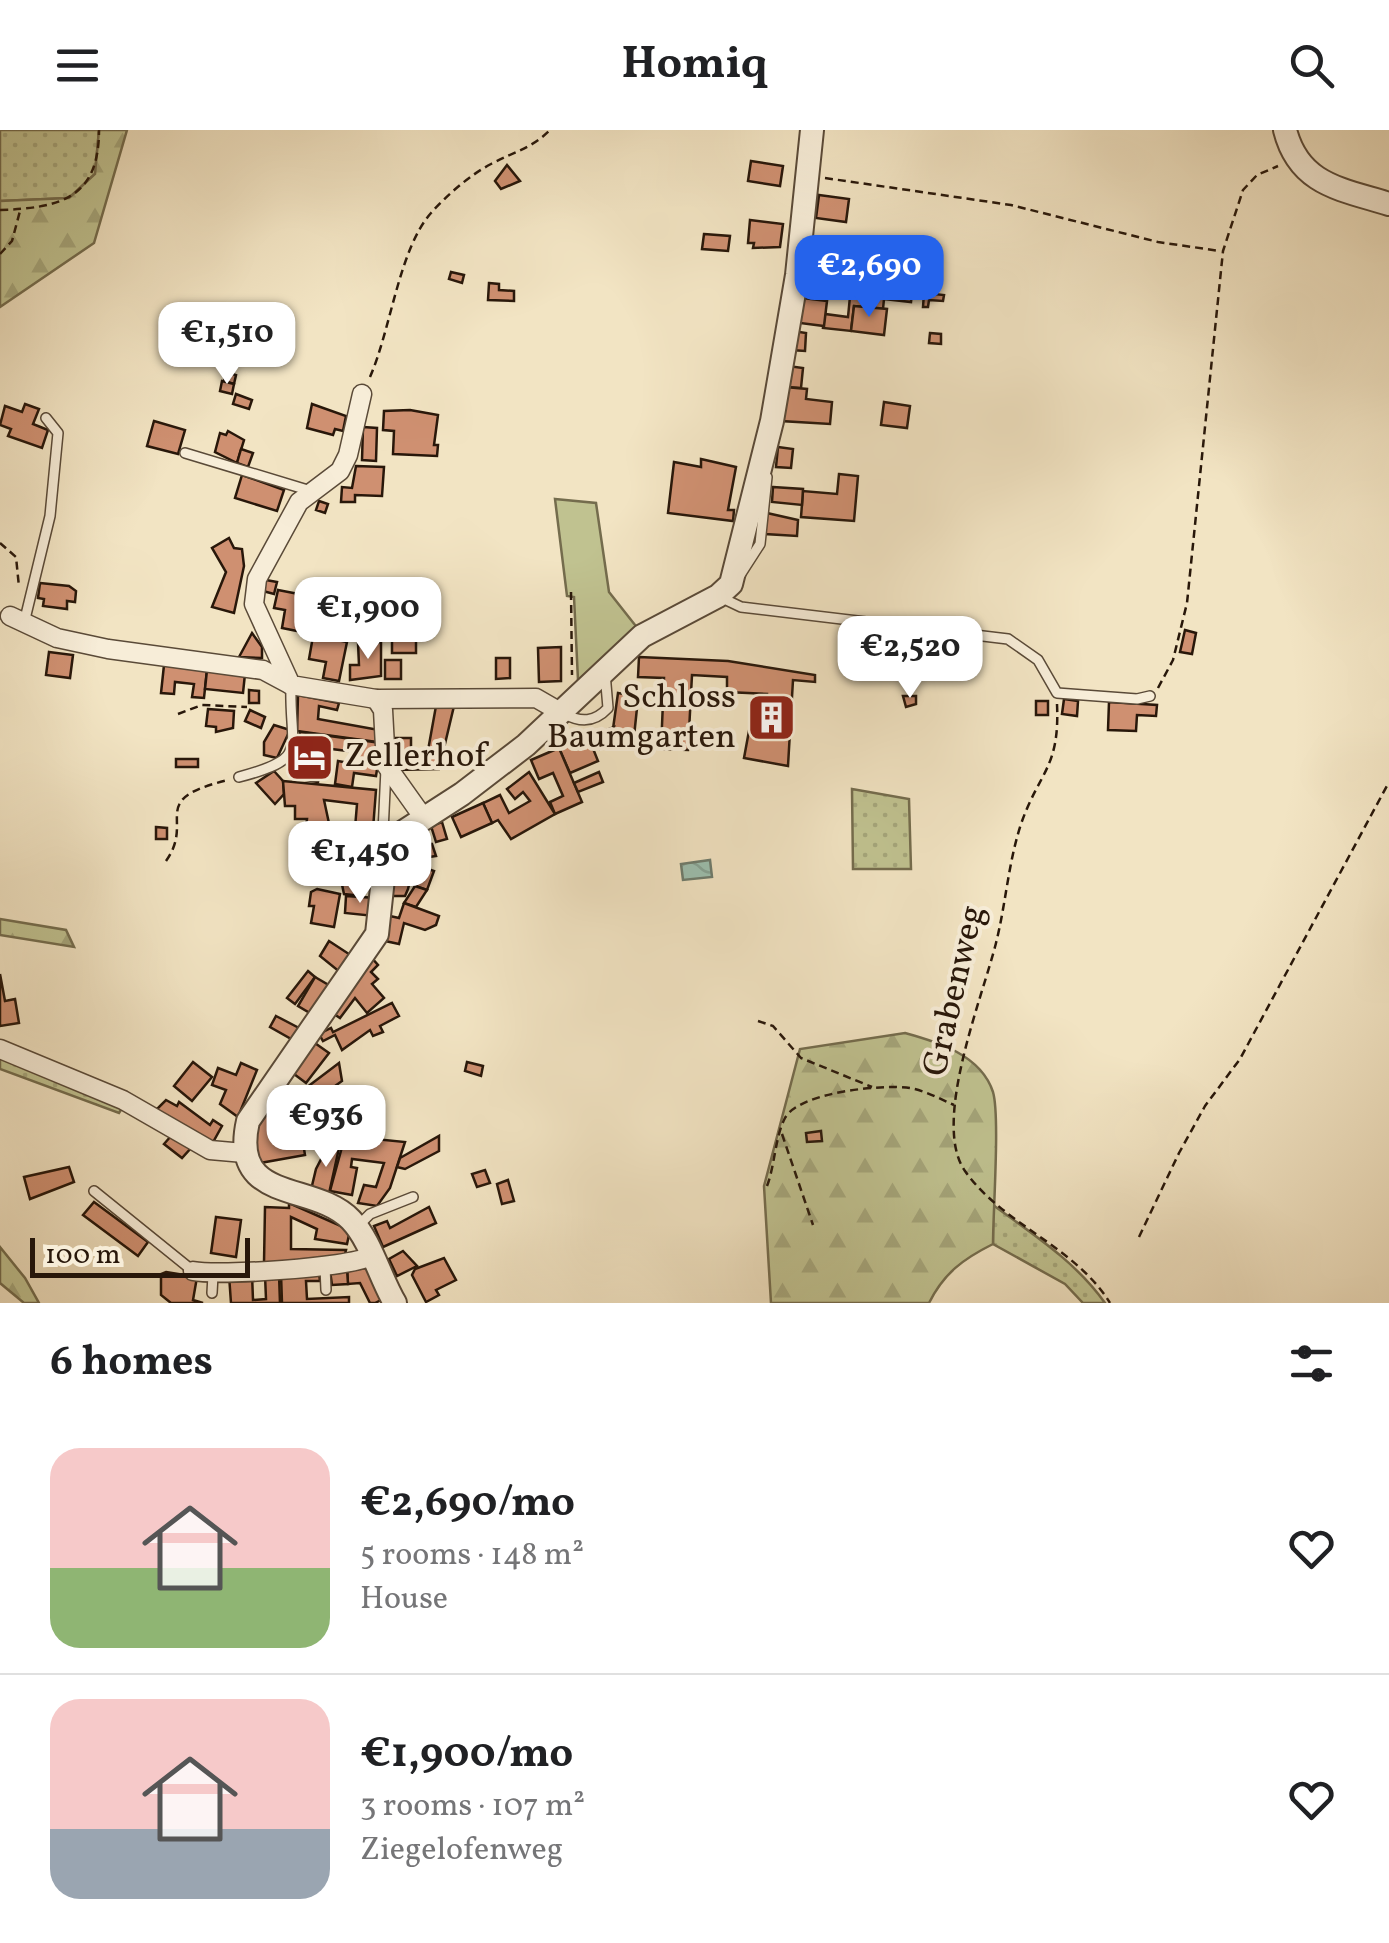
<!DOCTYPE html>
<meta charset="utf-8">
<style>
:root{--surface:#fff;--page:#f2f2f2;--text:#202124;--muted:#757577;--line:#e0e0e0;--accent:#2563eb}
body{margin:0;font-family:Vollkorn,serif;background:var(--page);color:var(--text);height:100vh;display:flex;flex-direction:column;font-size:38px;white-space:nowrap}
*{box-sizing:border-box;margin:0}
p{font-size:32px;color:var(--muted)}
.icon{flex:none;width:55px;height:55px;fill:none;stroke:currentColor;stroke-width:2;stroke-linecap:round;stroke-linejoin:round}
.map{position:relative;height:1173px;overflow:hidden}
.drawer{display:flex;flex-direction:column;background:var(--surface);flex:1}
.drawer>*{flex:none}
.scale{position:absolute;left:30px;bottom:25px;width:220px;box-sizing:border-box;padding-left:10px;border:5px solid #28170a;border-top:0;font-size:28px;line-height:35px;white-space:nowrap;color:#28170a;-webkit-text-stroke:8px #f7edd8;paint-order:stroke}
.price{position:absolute;translate:-50% -85px;padding:0 22px;border-radius:20px;background:#fff;color:#222;font-size:32px;line-height:65px;filter:drop-shadow(0 2px 5px #0008)}
.price::after{content:'';position:absolute;left:50%;top:60px;width:30px;height:22px;margin-left:-15px;background:inherit;clip-path:polygon(0 0,100% 0,50% 100%)}
.price.current{background:var(--accent);color:#fff}
ul{padding:0;list-style:none}
li{display:flex;align-items:center;gap:30px;height:250px;padding:0 50px}
li+li{border-top:2px solid var(--line)}
li span{display:grid;place-items:center;flex:none;width:280px;height:200px;border-radius:30px;color:#555}
li>.icon{margin-inline-start:auto}
span .icon{width:120px;height:120px;fill:#fffc;stroke-width:1}
li b{font-size:42px}
h2{display:flex;justify-content:space-between;align-items:center;height:120px;padding:0 50px;font-size:42px}
header{display:flex;justify-content:space-between;align-items:center;height:130px;padding:0 50px;background:var(--surface);font-size:45px;font-weight:700}
.map>svg:first-child{display:block}
.grass{fill:url(#grass-dots);stroke:#746c4d;stroke-width:2.5}
.forest{fill:url(#forest-firs);stroke:#746c4d;stroke-width:2.5}
.park{fill:#c0c290;stroke:#746c4d;stroke-width:2.5}
.water{fill:url(#water-waves);stroke:#6e7c6d;stroke-width:2.5}
.building{fill:#cf9071;stroke:#28170a;stroke-width:2.5}
.lines{fill:none;stroke-linecap:round;stroke-linejoin:round}
.service-casing{stroke:#5a4a38;stroke-width:12}
.minor-casing{stroke:#5a4a38;stroke-width:21}
.tertiary-casing{stroke:#5a4a38;stroke-width:26}
.path{stroke:#28170a;stroke-width:2.5;stroke-dasharray:8 5;stroke-linecap:butt}
.service{stroke:#f7edd8;stroke-width:9}
.minor{stroke:#f7edd8;stroke-width:18}
.tertiary{stroke:#f7edd8;stroke-width:22}
.labels{text-anchor:middle;dominant-baseline:central;stroke-width:8;stroke-linejoin:round;paint-order:stroke}
.poi-label{font-size:35px;fill:#28170a;stroke:#f7edd8;text-anchor:end}
.street-label{font-size:35px;fill:#28170a;stroke:#f7edd8}
</style>
<header><svg class="icon" aria-label="menu" viewBox="0 0 24 24"><path d="M4 6h16M4 12h16M4 18h16"/></svg>Homiq<svg class="icon" aria-label="search" viewBox="0 0 24 24"><circle cx="10" cy="10" r="6"/><path d="M15 15l6 6"/></svg></header>
<div class="map">
<svg width="1389" height="1173" viewBox="0 0 1389 1173">
<defs>
<pattern id="grass-dots" width="8" height="8" patternUnits="userSpaceOnUse" patternTransform="scale(2.5)"><rect width="8" height="8" fill="#c0c290"/><path d="M2 2h.1M6 6h.1" fill="none" stroke="#a5a67b" stroke-width="1.8" stroke-linecap="round"/></pattern>
<pattern id="forest-firs" width="22" height="20" patternUnits="userSpaceOnUse" patternTransform="scale(2.5)"><rect width="22" height="20" fill="#c0c290"/><path d="M5 1l3.5 6h-7zM16 11l3.5 6h-7z" fill="#a5a67b"/></pattern>
<pattern id="water-waves" width="16" height="10" patternUnits="userSpaceOnUse" patternTransform="scale(2.5)"><rect width="16" height="10" fill="#9cbfaf"/><path d="M0 5q4-4 8 0t8 0" fill="none" stroke="#86a395"/></pattern>
</defs>
<rect width="100%" height="100%" fill="#f2e4c3"/>
<filter id="stains"><feTurbulence type="fractalNoise" baseFrequency=".002" numOctaves="4"/><feColorMatrix values="0 0 0 0 .2 0 0 0 0 .09 0 0 0 0 .02 0 0 0 .5 -.17"/></filter>
<radialGradient id="worn" r=".72"><stop offset=".6" stop-color="#630" stop-opacity="0"/><stop offset="1" stop-color="#630" stop-opacity=".3"/></radialGradient>
<g class="grass">
<polygon points="0,0 99,0 95,44 69,68 0,71"/>
<polygon points="852,659 909,669 911,739 853,739"/>
<polygon points="0,925 124,975 119,983 0,939"/>
<path d="M993,1075C1034,1105 1076,1132 1105,1173H1083L1065,1154L993,1114Z"/>
</g>
<g class="forest">
<polygon points="99,0 127,0 94,113 0,177 0,71 69,68 95,44"/>
<polygon points="0,789 66,800 74,817 0,805"/>
<path d="M905,903C938,912 981,925 993,962C1000,986 993,1083 993,1114C963,1129 944,1143 929,1173H771L764,1056L800,919Z"/>
<polygon points="0,1117 25,1148 39,1173 24,1173 0,1153"/>
</g>
<polygon class="park" points="555,369 596,373 609,462 639,500 578,550 574,467 567,466"/>
<polygon class="water" points="710,730 712,747 683,750 681,734"/>
<g class="building">
<polygon points="751,31 783,36 780,56 748,51"/>
<polygon points="507,35 520,51 501,59 495,51"/>
<polygon points="819,65 849,69 846,92 816,88"/>
<polygon points="750,90 783,94 780,117 753,118 754,113 748,113"/>
<polygon points="704,104 730,106 728,121 702,119"/>
<polygon points="451,142 464,145 462,153 449,149"/>
<polygon points="489,153 499,154 499,160 514,161 514,171 488,170"/>
<polygon points="851,156 912,162 911,172 884,169 883,179 854,176 851,201 823,198 825,184 848,187"/>
<polygon points="924,163 944,165 943,171 929,170 928,177 923,177"/>
<polygon points="803,168 827,171 824,196 800,193"/>
<polygon points="854,176 887,179 884,205 851,201"/>
<polygon points="793,201 806,203 805,221 791,220"/>
<polygon points="930,203 941,204 941,214 929,213"/>
<polygon points="788,236 803,238 801,258 785,257"/>
<polygon points="226,242 236,245 234,254 224,251"/>
<polygon points="222,251 234,254 232,264 220,261"/>
<polygon points="785,257 807,259 806,269 832,272 830,294 781,291"/>
<polygon points="236,264 252,270 249,279 233,274"/>
<polygon points="884,272 910,276 907,298 881,295"/>
<polygon points="25,274 39,279 33,294 48,300 42,318 8,306 11,299 0,295 5,276 22,282"/>
<polygon points="312,274 346,286 343,301 335,299 333,305 307,298"/>
<polygon points="410,280 438,285 434,315 438,315 437,326 393,324 394,301 383,300 384,281"/>
<polygon points="154,291 185,300 178,324 147,316"/>
<polygon points="363,297 377,298 376,331 362,330"/>
<polygon points="228,301 244,310 237,333 215,322 220,303 226,305"/>
<polygon points="778,317 793,319 791,338 776,337"/>
<polygon points="241,319 253,323 248,337 237,333"/>
<polygon points="701,329 736,337 728,380 734,380 733,391 668,383 674,332 701,337"/>
<polygon points="356,336 384,337 382,366 355,365 355,372 341,372 342,357 352,358"/>
<polygon points="839,344 858,346 854,391 801,387 803,361 837,364"/>
<polygon points="242,345 284,360 277,381 235,368"/>
<polygon points="773,357 803,359 802,375 772,372"/>
<polygon points="319,371 328,374 325,383 316,380"/>
<polygon points="767,383 798,390 797,406 765,404"/>
<polygon points="229,408 234,418 242,419 244,436 234,483 212,477 226,442 212,418"/>
<polygon points="266,450 277,452 274,464 263,461"/>
<polygon points="40,453 69,456 76,461 75,472 67,471 67,479 43,476 44,469 38,468"/>
<polygon points="278,460 309,466 302,502 282,498 285,480 274,478"/>
<polygon points="315,495 330,498 328,508 347,512 339,551 323,548 326,532 309,529"/>
<rect x="392" y="499" width="24" height="24"/>
<polygon points="1185,500 1196,503 1192,524 1180,522"/>
<polygon points="252,503 262,517 262,528 239,527"/>
<polygon points="381,512 381,546 350,550 350,535 359,535 358,513"/>
<polygon points="561,517 561,551 539,552 538,518"/>
<polygon points="49,522 73,525 70,548 46,545"/>
<polygon points="639,527 728,531 815,545 815,552 793,550 788,636 744,628 753,579 766,580 767,564 727,562 727,547 692,545 688,620 661,619 664,548 638,547"/>
<polygon points="496,528 510,528 510,548 496,549"/>
<rect x="385" y="530" width="16" height="19"/>
<polygon points="164,535 207,540 204,568 192,567 194,554 175,552 174,564 161,563"/>
<polygon points="207,540 245,544 243,563 205,559"/>
<polygon points="249,560 259,561 259,573 249,573"/>
<polygon points="618,563 629,565 628,577 637,578 633,616 611,613"/>
<polygon points="298,565 339,573 337,580 319,576 318,589 379,600 377,612 297,601"/>
<polygon points="903,566 916,566 916,574 906,577"/>
<polygon points="1064,569 1078,571 1077,586 1062,584"/>
<rect x="1036" y="571" width="12" height="14"/>
<polygon points="1109,572 1157,575 1156,586 1137,585 1136,601 1108,600"/>
<polygon points="436,576 454,576 439,639 396,640 396,608 411,608 411,626 427,626"/>
<polygon points="208,579 234,581 233,598 216,602 216,597 206,596"/>
<polygon points="250,580 265,587 261,598 245,591"/>
<polygon points="274,595 290,600 277,628 264,625 264,612"/>
<polygon points="614,597 611,613 600,619 594,605"/>
<polygon points="300,602 381,613 376,646 354,643 352,657 335,654 338,631 354,634 356,622 323,618 318,652 294,648"/>
<polygon points="588,606 598,631 570,643 559,618"/>
<polygon points="559,618 582,672 555,684 550,672 563,666 553,643 539,649 531,630"/>
<rect x="176" y="629" width="22" height="8"/>
<polygon points="274,641 283,651 284,664 275,674 256,653"/>
<polygon points="529,642 555,684 511,709 498,690 492,693 483,673 500,665 509,683 530,671 523,662 515,669 507,659"/>
<polygon points="599,642 603,652 578,662 574,653"/>
<polygon points="283,651 376,660 373,699 355,698 357,674 324,670 330,698 306,698 307,689 295,689 295,676 285,676"/>
<polygon points="483,673 492,693 461,707 452,687"/>
<polygon points="442,692 447,709 436,712 431,696"/>
<polygon points="156,697 167,698 167,709 156,709"/>
<polygon points="339,698 377,699 377,719 339,718"/>
<polygon points="417,713 432,714 436,726 416,729 416,724 409,724 410,717"/>
<polygon points="315,721 317,731 349,725 354,750 361,748 362,766 344,764 340,745 307,752 302,724"/>
<polygon points="402,731 414,734 408,759 405,766 391,766 392,741 402,741"/>
<polygon points="422,737 434,741 427,760 415,756"/>
<polygon points="415,756 427,760 416,777 404,773"/>
<polygon points="317,759 340,764 334,797 311,793 314,776 309,776 311,762"/>
<polygon points="346,766 376,768 374,786 345,783"/>
<polygon points="404,773 439,786 436,795 425,800 404,793 399,814 385,811 390,786 399,788"/>
<polygon points="329,811 352,826 341,843 320,826"/>
<polygon points="371,827 378,835 371,842 378,849 372,854 384,868 367,883 355,868 340,888 328,880"/>
<polygon points="308,841 315,847 295,874 287,868"/>
<polygon points="0,844 5,871 15,869 19,893 0,896"/>
<polygon points="315,847 332,857 315,886 298,876"/>
<polygon points="392,873 399,886 380,896 383,902 373,906 370,900 342,920 335,905 323,911 319,904 331,898 333,902"/>
<polygon points="276,886 299,898 293,910 270,897"/>
<polygon points="312,911 329,923 306,953 290,941"/>
<polygon points="193,932 212,947 192,971 174,956"/>
<polygon points="467,932 483,936 481,946 465,941"/>
<polygon points="241,933 257,940 238,987 220,974 226,960 212,955 218,938 236,945"/>
<polygon points="339,933 342,951 328,961 337,974 326,982 332,989 317,1000 294,967"/>
<polygon points="291,964 303,981 275,1001 301,1000 305,1025 260,1033 252,1009 264,984"/>
<polygon points="166,970 177,976 179,972 210,995 213,990 222,996 212,1014 154,982"/>
<polygon points="821,1001 822,1011 807,1012 806,1003"/>
<polygon points="171,1006 191,1018 182,1028 164,1014"/>
<polygon points="345,1006 405,1012 390,1058 377,1076 358,1073 364,1055 376,1057 384,1033 352,1029 351,1037 357,1038 352,1065 330,1061"/>
<polygon points="439,1006 439,1021 405,1039 397,1037 400,1028"/>
<polygon points="332,1008 341,1009 328,1068 310,1064 316,1039"/>
<polygon points="69,1037 74,1052 30,1069 24,1047"/>
<polygon points="485,1040 490,1053 477,1057 472,1044"/>
<polygon points="508,1050 514,1071 502,1074 497,1054"/>
<polygon points="94,1072 148,1112 138,1126 83,1085"/>
<polygon points="289,1073 350,1100 347,1114 315,1109 317,1099 291,1087 291,1119 346,1120 343,1132 264,1133 265,1077 289,1078"/>
<polygon points="429,1077 436,1093 383,1117 374,1096 387,1091 390,1098"/>
<polygon points="216,1087 241,1090 236,1127 211,1123"/>
<polygon points="403,1121 417,1136 397,1146 389,1129"/>
<polygon points="444,1128 456,1150 436,1160 439,1165 426,1172 412,1145 415,1139"/>
<polygon points="366,1138 385,1168 375,1173 370,1173 360,1153 348,1154 347,1139"/>
<polygon points="347,1139 348,1154 332,1155 330,1141"/>
<polygon points="166,1142 197,1147 193,1170 203,1173 171,1173 161,1165 161,1144"/>
<polygon points="319,1142 320,1151 306,1151 307,1169 349,1167 349,1173 282,1173 281,1144"/>
<polygon points="252,1144 253,1170 266,1169 265,1145 279,1144 280,1173 231,1173 229,1145"/>
</g>
<g class="lines">
<defs>
<g id="service">
<polyline points="185,323 311,361"/>
<polyline points="740,445 760,414 767,347"/>
<polyline points="720,467 741,477 1008,509 1038,530 1057,563 1137,569 1150,566"/>
<polyline points="24,493 50,386 58,303 46,288"/>
<path d="M565,584C581,593 595,592 608,578L605,543"/>
<path d="M239,647C311,628 289,620 291,555"/>
<polyline points="382,723 386,639"/>
<polyline points="94,1061 193,1141"/>
<polyline points="359,1095 370,1084 413,1067"/>
<polyline points="325,1137 326,1160"/>
<polyline points="212,1163 213,1145"/>
</g>
<g id="minor">
<polyline points="362,264 348,325 340,341 299,372 257,449 254,474 291,555 376,569 536,568 562,583"/>
<polyline points="10,486 57,508 108,519 263,540 291,555"/>
<polyline points="376,569 383,580 386,635 423,687"/>
<polyline points="0,919 123,970 210,1020 244,1023"/>
<path d="M193,1141C218,1146 348,1138 371,1126"/>
</g>
<g id="tertiary">
<path d="M1285,0C1299,55 1341,59 1389,74"/>
<path d="M395,1173C380,1148 371,1111 351,1090C314,1051 229,1075 248,991L377,804L385,730L400,704L462,664L526,615L642,506L718,466L731,454L772,291L797,145L812,0"/>
</g>
</defs>
<use href="#service" class="service-casing"/>
<use href="#minor" class="minor-casing"/>
<use href="#tertiary" class="tertiary-casing"/>
<g class="path">
<polyline points="825,48 1011,75 1158,112 1220,121"/>
<path d="M0,80C61,78 99,68 99,0"/>
<polyline points="0,124 12,111 20,81"/>
<path d="M370,247C391,199 399,119 431,83C447,65 470,45 491,34C513,22 531,19 550,0"/>
<polyline points="0,413 16,427 19,457"/>
<polyline points="571,462 572,545"/>
<polyline points="1158,558 1173,530 1187,473 1223,121 1243,60 1257,45 1278,36"/>
<path d="M1057,574C1060,638 1039,642 1021,694C1008,734 1006,773 996,813C983,866 931,993 965,1041C1003,1095 1075,1116 1110,1173"/>
<polyline points="178,584 202,575 247,577"/>
<path d="M166,731C196,689 145,670 228,650"/>
<polyline points="758,891 773,896 801,928 872,957"/>
<polyline points="782,1004 813,1095"/>
<path d="M767,1056C775,1035 775,1007 785,988C799,962 883,954 910,958C926,961 940,969 954,975"/>
<polyline points="1139,1107 1179,1023 1205,976 1240,929 1389,652"/>
</g>
<use href="#service" class="service"/>
<use href="#minor" class="minor"/>
<use href="#tertiary" class="tertiary"/>
</g>
<defs>
<symbol id="building-square" viewBox="-11 -11 22 22"><rect x="-9" y="-9" width="18" height="18" rx="4" fill="#8f2418" stroke="#f7edd8"/><path d="M-4-6H4V6H1V3H-1V6H-4ZM-2.5-4.3h1.7v1.8h-1.7ZM.8-4.3h1.7v1.8H.8ZM-2.5-1h1.7V.8h-1.7ZM.8-1h1.7V.8H.8Z" fill="#fff"/></symbol>
<symbol id="hotel-square" viewBox="-11 -11 22 22"><rect x="-9" y="-9" width="18" height="18" rx="4" fill="#8f2418" stroke="#f7edd8"/><path d="M-6-4.5h1.5V1H6V5H4.5V3h-9V5H-6ZM-4 0a1.8 1.8 0 1 1 3.6 0ZM.5 0V-2.5h3Q6-2.5 6 0Z" fill="#fff"/></symbol>
</defs>
<g fill-rule="evenodd">
<use href="#building-square" x="744" y="560" width="55" height="55"/>
<use href="#hotel-square" x="282" y="600" width="55" height="55"/>
</g>
<g class="labels">
<g class="poi-label">
<text x="736" y="568">Schloss<tspan x="736" dy="40">Baumgarten</tspan></text>
<text x="344" y="627" text-anchor="start">Zellerhof</text>
</g>
<g class="street-label">
<text transform="translate(955 861) rotate(-77)">Grabenweg</text>
</g>
</g>
<rect width="100%" height="100%" filter="url(#stains)"/>
<rect width="100%" height="100%" fill="url(#worn)"/>
</svg>
<div class="scale">100 m</div>
<b class="price current" style="left:869px;top:190px">€2,690</b>
<b class="price" style="left:227px;top:257px">€1,510</b>
<b class="price" style="left:368px;top:532px">€1,900</b>
<b class="price" style="left:910px;top:571px">€2,520</b>
<b class="price" style="left:360px;top:776px">€1,450</b>
<b class="price" style="left:326px;top:1040px">€936</b>
</div>
<section class="drawer">
<h2>6 homes<svg class="icon" aria-label="filters" viewBox="0 0 24 24"><path d="M4 7h16M4 17h16"/><circle cx="9" cy="7" r="2"/><circle cx="15" cy="17" r="2"/></svg></h2>
<ul>
<li><span style="background:linear-gradient(#f6c9c9 60%,#8fb573 0)"><svg class="icon" aria-label="home" viewBox="0 0 24 24"><path d="M3 11l9-7 9 7M6 9v11h12V9"/></svg></span><div><b>€2,690/mo</b><p>5 rooms · 148 m²</p><p>House</p></div><svg class="icon" aria-label="heart" viewBox="0 0 24 24"><path d="M12 20l-8-8c-3-5 5-10 8-4 3-6 11-1 8 4z"/></svg></li>
<li><span style="background:linear-gradient(#f6c9c9 65%,#9aa5b1 0)"><svg class="icon" aria-label="home" viewBox="0 0 24 24"><path d="M3 11l9-7 9 7M6 9v11h12V9"/></svg></span><div><b>€1,900/mo</b><p>3 rooms · 107 m²</p><p>Ziegelofenweg</p></div><svg class="icon" aria-label="heart" viewBox="0 0 24 24"><path d="M12 20l-8-8c-3-5 5-10 8-4 3-6 11-1 8 4z"/></svg></li>
</ul>
</section>
